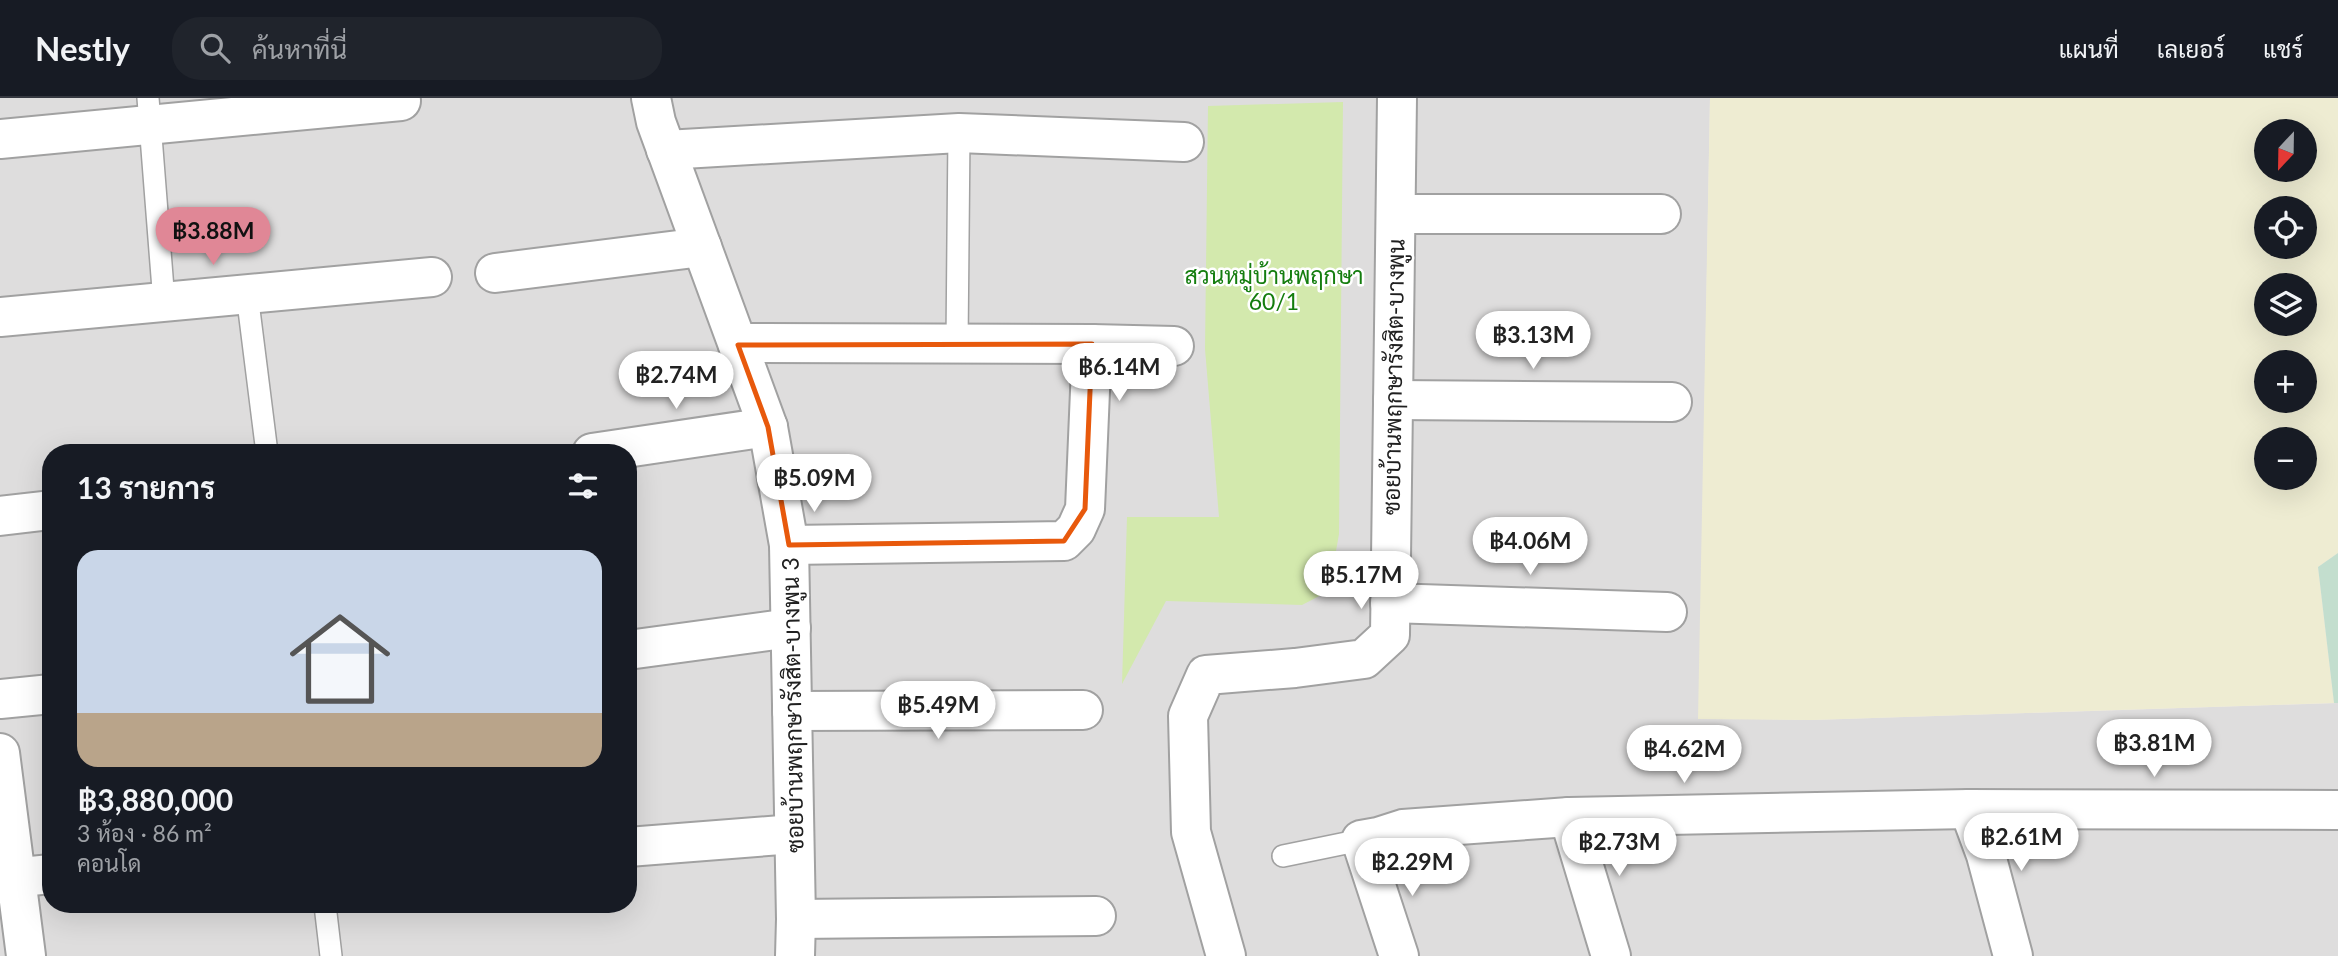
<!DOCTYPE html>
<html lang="th">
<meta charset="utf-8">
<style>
:root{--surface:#171b24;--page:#20242c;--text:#f1f3f6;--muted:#9ea1a6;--line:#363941;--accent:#e08796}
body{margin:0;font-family:Lato,Sarabun,sans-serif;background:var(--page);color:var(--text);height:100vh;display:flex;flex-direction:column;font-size:26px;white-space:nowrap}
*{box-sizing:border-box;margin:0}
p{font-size:23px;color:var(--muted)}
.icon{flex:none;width:38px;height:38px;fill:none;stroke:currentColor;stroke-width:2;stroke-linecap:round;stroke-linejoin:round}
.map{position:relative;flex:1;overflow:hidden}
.drawer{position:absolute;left:42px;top:346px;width:595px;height:469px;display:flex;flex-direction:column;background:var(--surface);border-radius:28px;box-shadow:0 7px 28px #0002}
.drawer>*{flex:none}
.needle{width:46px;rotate:202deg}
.buttons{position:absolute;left:2254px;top:21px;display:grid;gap:14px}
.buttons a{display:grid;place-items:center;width:63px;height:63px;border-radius:50%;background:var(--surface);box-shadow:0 7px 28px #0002;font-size:35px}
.price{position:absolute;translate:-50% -60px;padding:0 16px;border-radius:24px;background:#fff;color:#222;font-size:23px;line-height:46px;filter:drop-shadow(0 2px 4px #0008)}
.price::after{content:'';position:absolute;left:50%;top:42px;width:21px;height:16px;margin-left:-10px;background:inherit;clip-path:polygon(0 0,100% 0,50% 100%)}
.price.selected{background:var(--accent);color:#111}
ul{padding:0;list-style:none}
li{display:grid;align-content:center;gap:14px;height:371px;padding:0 35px}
li span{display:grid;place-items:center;height:217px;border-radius:21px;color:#555}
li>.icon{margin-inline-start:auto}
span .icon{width:126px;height:126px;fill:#fffc;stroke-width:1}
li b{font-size:30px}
h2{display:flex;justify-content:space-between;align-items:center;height:84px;padding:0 35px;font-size:30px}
header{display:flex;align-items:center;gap:42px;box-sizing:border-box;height:98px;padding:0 35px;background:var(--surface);border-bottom:2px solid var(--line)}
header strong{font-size:33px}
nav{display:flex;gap:38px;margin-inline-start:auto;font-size:24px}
.search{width:490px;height:63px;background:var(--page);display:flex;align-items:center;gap:18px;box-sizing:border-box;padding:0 24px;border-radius:28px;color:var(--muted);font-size:26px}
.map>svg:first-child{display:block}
.residential{fill:#dedddd;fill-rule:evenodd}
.farmland{fill:#eeecd2;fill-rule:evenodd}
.grass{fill:#d3e9ad}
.wetland{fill:#c3dece}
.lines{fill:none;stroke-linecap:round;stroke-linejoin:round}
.service-casing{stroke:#a1a1a1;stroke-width:24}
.minor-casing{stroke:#a1a1a1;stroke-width:42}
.service{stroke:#fff;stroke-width:21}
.minor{stroke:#fff;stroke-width:38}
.marked{fill:none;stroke:#e8590c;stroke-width:5;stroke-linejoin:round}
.labels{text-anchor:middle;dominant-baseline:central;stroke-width:5;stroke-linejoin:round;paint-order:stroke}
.park-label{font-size:23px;fill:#147d0e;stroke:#fff}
.street-label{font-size:23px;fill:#202020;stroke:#fff}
</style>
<header>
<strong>Nestly</strong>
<div class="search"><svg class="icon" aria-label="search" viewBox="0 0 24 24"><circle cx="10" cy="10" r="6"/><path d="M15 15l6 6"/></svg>ค้นหาที่นี่</div>
<nav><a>แผนที่</a><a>เลเยอร์</a><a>แชร์</a></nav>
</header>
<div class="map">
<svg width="2338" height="858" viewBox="0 0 2338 858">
<rect width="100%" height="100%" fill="#f0ebe6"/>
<path class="residential" d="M0,0H1710L1699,620L1812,622L2338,605V858H0ZM51,355H628V807H51Z"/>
<path class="farmland" d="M1710,0H2338V455L2318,469L2334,605L1812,622L1698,621ZM2266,33H2305V72H2266ZM2266,110H2305V149H2266ZM2266,187H2305V226H2266ZM2266,264H2305V303H2266ZM2266,341H2305V380H2266Z"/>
<polygon class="grass" points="1343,4 1339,436 1329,493 1302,507 1166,503 1122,586 1127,419 1219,419 1205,251 1208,8"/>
<polygon class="wetland" points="2338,455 2338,605 2334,605 2318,469"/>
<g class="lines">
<defs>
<g id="service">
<polyline points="148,0 164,204"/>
<polyline points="247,196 267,355"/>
<polyline points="957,246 959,35"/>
<polyline points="1283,758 1361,742"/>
<polyline points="325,807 331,858"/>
</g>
<g id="minor">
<polyline points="651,0 656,24 768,329 789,447 796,821 795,858"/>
<polyline points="0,41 401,3"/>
<polyline points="666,52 959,35 1184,44"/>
<polyline points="1396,116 1661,116"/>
<polyline points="495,175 702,149"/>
<polyline points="0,219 432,179"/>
<polyline points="1092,246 1174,248"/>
<polyline points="738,247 747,245 1092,246 1085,411 1076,431 1064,443 789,447"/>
<polyline points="1393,302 1672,304"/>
<polyline points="592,355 768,329"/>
<polyline points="0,418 51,412"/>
<polyline points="1390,505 1667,514"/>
<polyline points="628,552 791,530"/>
<polyline points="0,601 51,596"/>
<polyline points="792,613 1083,612"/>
<polyline points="0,655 26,858"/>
<polyline points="1969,711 1986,757 2013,858"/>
<polyline points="1569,719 1611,858"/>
<polyline points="628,749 794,736"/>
<polyline points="0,781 51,776"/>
<polyline points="796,821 1096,818"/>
<polyline points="1226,858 1191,734 1188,618 1206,577 1295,570 1364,561 1390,537 1397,0"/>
<polyline points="1399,858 1361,742 1378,739 1403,731 1569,719 1969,711 2338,712"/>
</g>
</defs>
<use href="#service" class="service-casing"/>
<use href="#minor" class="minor-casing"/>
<use href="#service" class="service"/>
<use href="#minor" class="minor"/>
</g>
<path class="marked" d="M1092,246L1085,411L1064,443L789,447L768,329L738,247Z"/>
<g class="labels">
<g class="park-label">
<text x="1274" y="177">สวนหมู่บ้านพฤกษา<tspan x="1274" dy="26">60/1</tspan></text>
</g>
<g class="street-label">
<text transform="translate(1393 279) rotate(-89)">ซอยบ้านพฤกษารังสิต-บางพูน</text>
<text transform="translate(792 607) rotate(-91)">ซอยบ้านพฤกษารังสิต-บางพูน 3</text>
</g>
</g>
</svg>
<div class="buttons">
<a><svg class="needle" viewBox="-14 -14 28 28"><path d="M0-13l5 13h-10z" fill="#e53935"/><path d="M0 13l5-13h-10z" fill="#9ea1a6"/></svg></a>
<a><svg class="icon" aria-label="locate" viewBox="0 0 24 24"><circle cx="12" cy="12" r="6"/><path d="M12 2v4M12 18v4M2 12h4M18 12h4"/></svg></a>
<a><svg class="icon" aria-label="layers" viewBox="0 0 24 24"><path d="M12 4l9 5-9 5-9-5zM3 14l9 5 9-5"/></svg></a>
<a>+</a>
<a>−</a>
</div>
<b class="price selected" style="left:213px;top:169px">฿3.88M</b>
<b class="price" style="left:1533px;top:273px">฿3.13M</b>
<b class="price" style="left:1119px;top:305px">฿6.14M</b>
<b class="price" style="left:676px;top:313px">฿2.74M</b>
<b class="price" style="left:814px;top:416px">฿5.09M</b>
<b class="price" style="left:1530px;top:479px">฿4.06M</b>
<b class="price" style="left:1361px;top:513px">฿5.17M</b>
<b class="price" style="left:938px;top:643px">฿5.49M</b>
<b class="price" style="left:2154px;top:681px">฿3.81M</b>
<b class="price" style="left:1684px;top:687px">฿4.62M</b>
<b class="price" style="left:2021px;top:775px">฿2.61M</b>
<b class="price" style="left:1619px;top:780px">฿2.73M</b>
<b class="price" style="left:1412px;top:800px">฿2.29M</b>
<section class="drawer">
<h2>13 รายการ<svg class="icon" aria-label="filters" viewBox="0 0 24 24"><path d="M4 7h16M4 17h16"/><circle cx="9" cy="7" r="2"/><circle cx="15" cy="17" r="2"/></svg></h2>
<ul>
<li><span style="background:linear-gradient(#c9d6e8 75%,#b9a48a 0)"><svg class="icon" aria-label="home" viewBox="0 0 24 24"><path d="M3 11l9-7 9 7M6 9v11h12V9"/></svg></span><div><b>฿3,880,000</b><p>3 ห้อง · 86 m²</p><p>คอนโด</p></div></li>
</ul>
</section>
</div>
